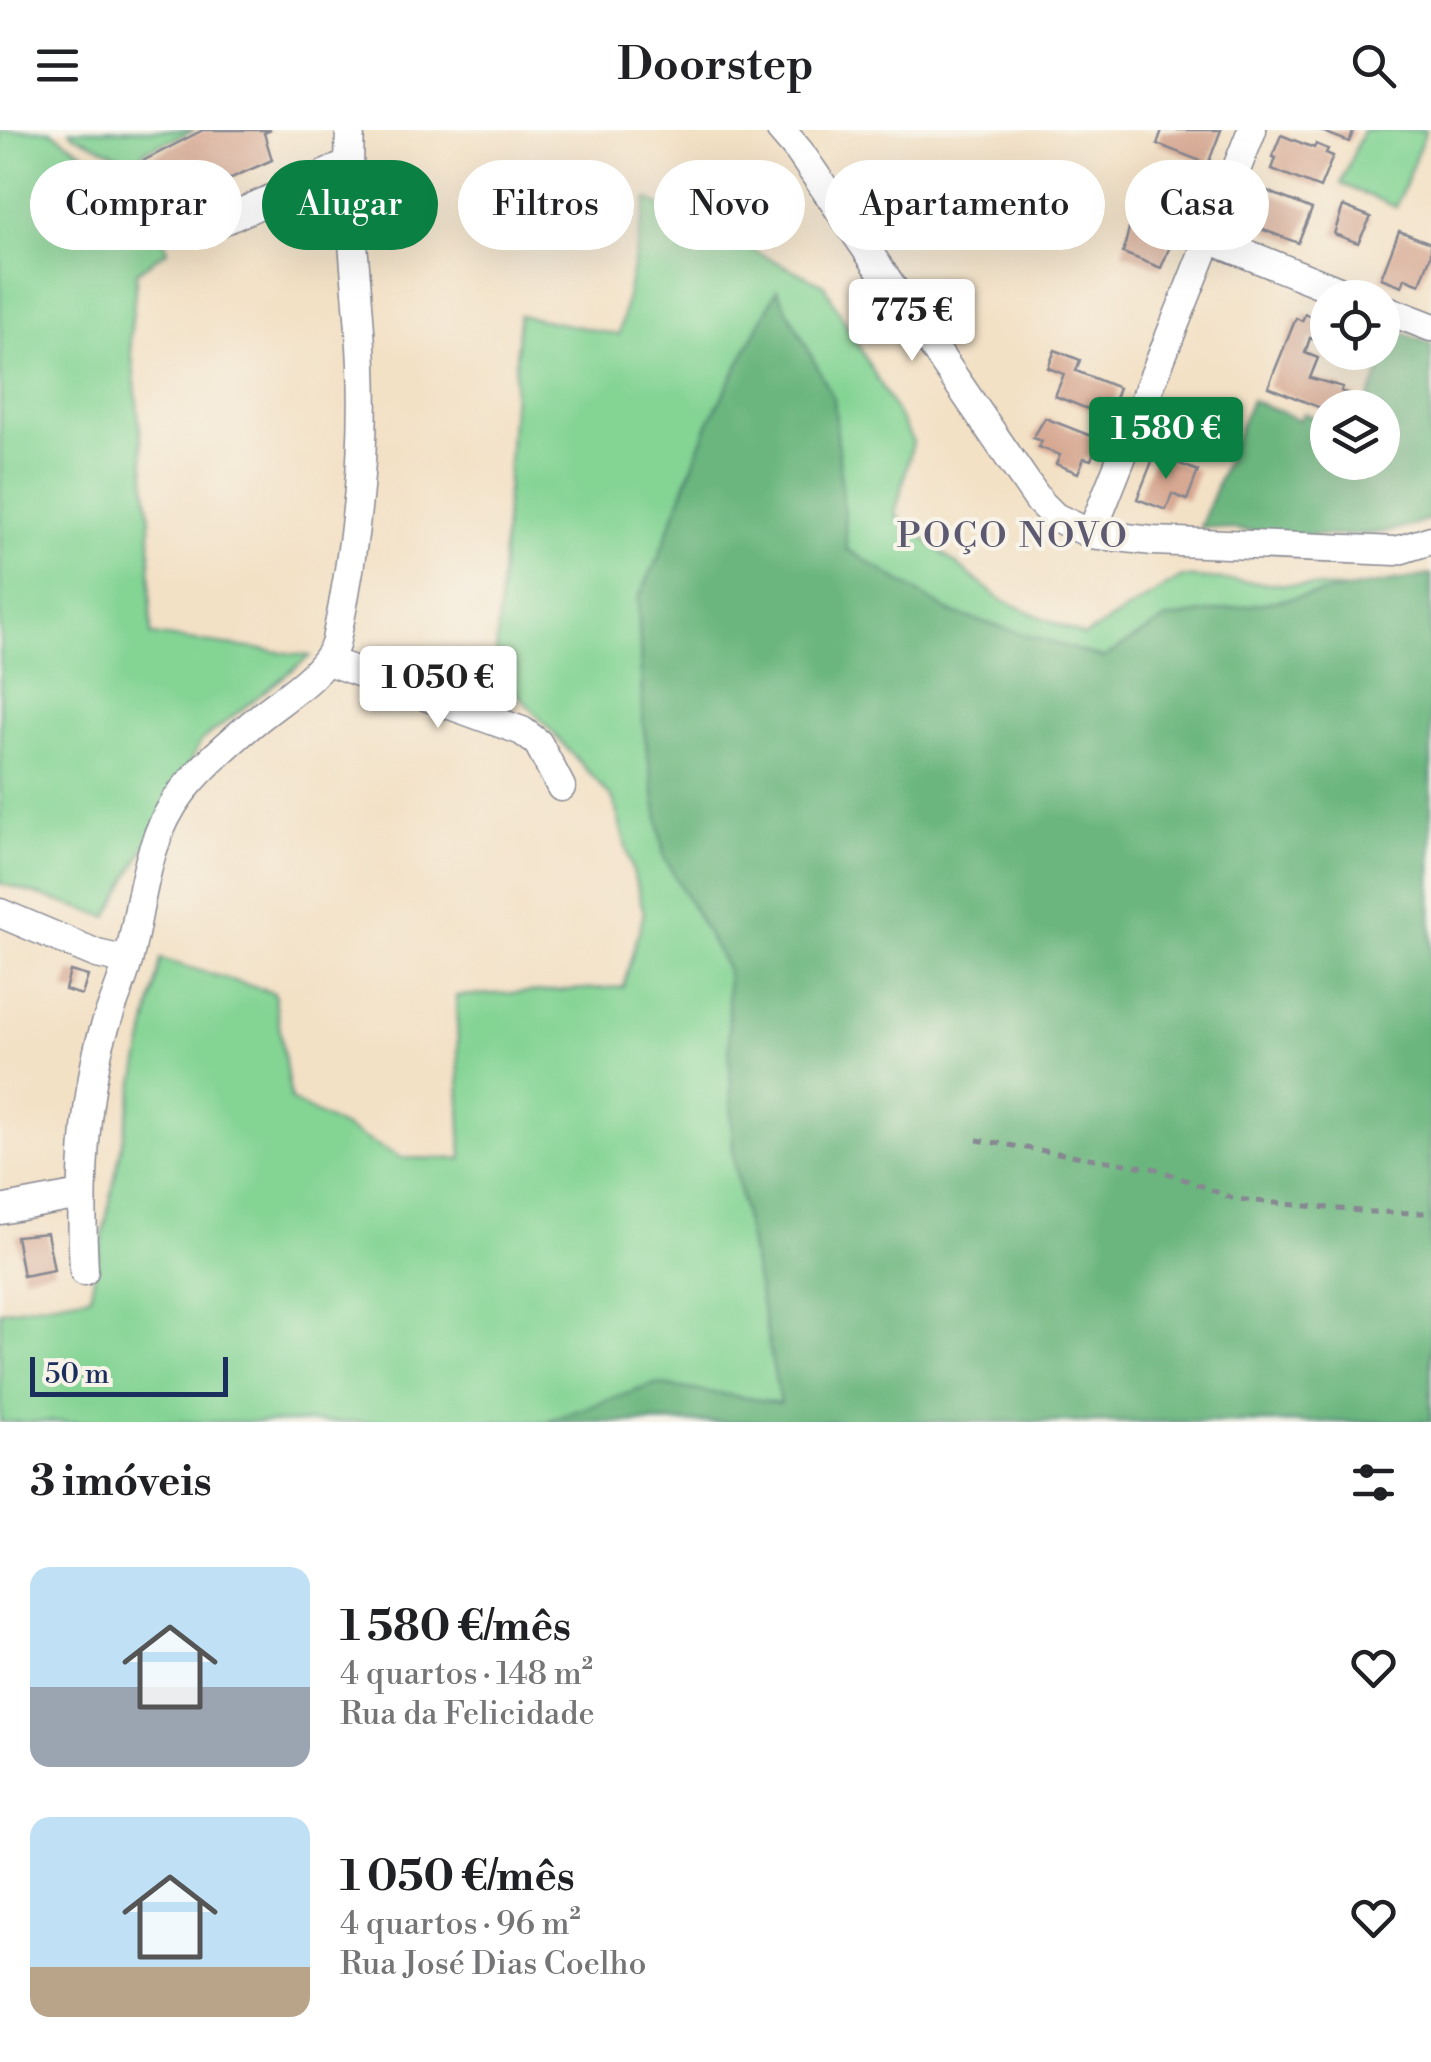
<!DOCTYPE html>
<html lang="pt">
<meta charset="utf-8">
<style>
:root{--surface:#fff;--page:#f6f6f6;--text:#202124;--muted:#757577;--accent:#0b8043}
body{margin:0;font-family:"Libre Bodoni",serif;background:var(--page);color:var(--text);height:100vh;display:flex;flex-direction:column;font-size:38px;white-space:nowrap}
*{box-sizing:border-box;margin:0}
p{font-size:32px;color:var(--muted)}
.icon{flex:none;width:55px;height:55px;fill:none;stroke:currentColor;stroke-width:2;stroke-linecap:round;stroke-linejoin:round}
.map{position:relative;height:1292px;overflow:hidden}
.panel{display:flex;flex-direction:column;background:var(--surface);flex:1}
.panel>*{flex:none}
.hud{position:absolute;left:30px;top:30px;width:1372px;height:90px;display:flex;gap:20px}
.controls{position:absolute;left:1310px;top:150px;display:grid;gap:20px}
.controls a{display:grid;place-items:center;width:90px;height:90px;border-radius:50%;background:var(--surface);box-shadow:0 10px 40px #0002;font-size:50px}
.scale{position:absolute;left:30px;bottom:25px;width:198px;box-sizing:border-box;padding-left:10px;border:5px solid #1b2f5e;border-top:0;font-size:28px;line-height:35px;white-space:nowrap;color:#1b2f5e;-webkit-text-stroke:8px #f7f3e8;paint-order:stroke}
.price{position:absolute;translate:-50% -85px;padding:0 22px;border-radius:10px;background:#fff;color:#222;font-size:32px;line-height:65px;filter:drop-shadow(0 2px 5px #0008)}
.price::after{content:'';position:absolute;left:50%;top:60px;width:30px;height:22px;margin-left:-15px;background:inherit;clip-path:polygon(0 0,100% 0,50% 100%)}
.price.active{background:var(--accent);color:#fff}
ul{padding:0;list-style:none}
li{display:flex;align-items:center;gap:30px;height:250px;padding:0 30px}
li span{display:grid;place-items:center;flex:none;width:280px;height:200px;border-radius:20px;color:#555}
li>.icon{margin-inline-start:auto}
span .icon{width:120px;height:120px;fill:#fffc;stroke-width:1}
li b{font-size:42px}
h2{display:flex;justify-content:space-between;align-items:center;height:120px;padding:0 30px;font-size:42px}
.pill{padding:0 35px;border-radius:45px;background:var(--surface);box-shadow:0 10px 40px #0002;font-size:35px;line-height:90px}
.pill.active{background:var(--accent);color:#fff}
header{display:flex;justify-content:space-between;align-items:center;height:130px;padding:0 30px;background:var(--surface);font-size:45px;font-weight:600}
.map>svg:first-child{display:block}
.green{fill:#84d494;stroke:#508279;stroke-width:2.5}
.forest{fill:#6bb67e;stroke:#43726e;stroke-width:2.5}
.building{fill:#d7a892}
.lines{fill:none;stroke-linecap:round;stroke-linejoin:round}
.minor-casing{stroke:#878892;stroke-width:31}
.path{stroke:#878892;stroke-width:5;stroke-dasharray:8 8;stroke-linecap:butt}
.minor{stroke:#fff;stroke-width:28}
.labels{text-anchor:middle;dominant-baseline:central;stroke-width:8;stroke-linejoin:round;paint-order:stroke}
.neighbourhood-label{font-size:35px;letter-spacing:2.5px;fill:#5d5970;stroke:#f7f3e8}
</style>
<header><svg class="icon" aria-label="menu" viewBox="0 0 24 24"><path d="M4 6h16M4 12h16M4 18h16"/></svg>Doorstep<svg class="icon" aria-label="search" viewBox="0 0 24 24"><circle cx="10" cy="10" r="6"/><path d="M15 15l6 6"/></svg></header>
<div class="map">
<svg width="1431" height="1292" viewBox="0 0 1431 1292">
<rect width="100%" height="100%" fill="#f7f3e8"/>
<filter id="ink" filterUnits="userSpaceOnUse"><feTurbulence type="fractalNoise" baseFrequency=".01" numOctaves="2"/><feDisplacementMap in="SourceGraphic" scale="20" xChannelSelector="R" yChannelSelector="G"/><feConvolveMatrix kernelMatrix="1 2 1 2 8 2 1 2 1" color-interpolation-filters="sRGB"/></filter>
<filter id="wash" filterUnits="userSpaceOnUse"><feTurbulence type="fractalNoise" baseFrequency=".0048" numOctaves="4" result="noise"/><feDisplacementMap in="SourceGraphic" scale="40" xChannelSelector="R" yChannelSelector="G"/><feGaussianBlur stdDeviation="2.25" result="paint"/><feColorMatrix in="noise" values="0 0 0 0 0 0 0 0 0 0 0 0 0 0 0 0 0 1.4 0 .05"/><feComposite in="paint" operator="in"/></filter>
<g filter="url(#wash)">
<rect width="100%" height="100%" fill="#f3e1c6"/>
<g class="green">
<polygon points="0,0 50,0 107,39 140,54 168,120 137,142 130,208 150,390 151,505 310,526 201,611 108,787 0,753"/>
<polygon points="70,0 195,0 144,21 137,34 74,5"/>
<polygon points="1363,0 1426,0 1396,77 1341,54"/>
<polygon points="647,69 824,155 913,312 895,385 1000,469 1084,506 1182,447 1348,459 1431,445 1431,1292 0,1292 0,1181 90,1166 161,829 274,863 291,970 402,1028 462,1029 456,866 623,857 644,783 613,669 495,539 519,185 619,205"/>
</g>
<g class="forest">
<polygon points="777,160 834,269 847,419 950,482 1103,528 1166,489 1431,445 1431,1292 545,1292 655,1254 780,1273 733,1026 727,839 664,727 643,594 638,469 659,426 708,294"/>
<path d="M1397,201L1431,214V389C1366,418 1270,401 1200,397L1251,270L1300,290L1304,283L1327,292L1328,332H1382V278L1365,277Z"/>
</g>
<g id="blocks">
<g class="building">
<polygon points="203,0 271,0 264,3 272,30 161,79 141,32"/>
<polygon points="1162,0 1221,0 1208,34 1157,14"/>
<polygon points="1319,0 1354,0 1349,12"/>
<polygon points="1281,5 1314,18 1316,14 1328,19 1326,23 1333,26 1320,58 1272,39 1276,28 1272,27"/>
<polygon points="1262,59 1312,79 1298,113 1248,94"/>
<polygon points="1343,76 1371,87 1358,113 1334,104"/>
<polygon points="1132,86 1175,104 1161,138 1123,123"/>
<polygon points="1399,101 1431,113 1431,125 1420,154 1405,148 1402,156 1381,148"/>
<polygon points="1305,184 1328,193 1324,214 1310,208 1305,223 1318,228 1310,248 1343,257 1341,261 1358,268 1354,278 1328,278 1328,281 1268,257 1296,188 1302,191"/>
<polygon points="1055,220 1080,230 1076,241 1119,258 1108,287 1055,266 1064,244 1048,238"/>
<polygon points="1045,288 1099,309 1091,330 1084,328 1078,343 1056,334 1060,325 1039,317 1042,311 1033,308"/>
<polygon points="1155,324 1198,341 1187,370 1172,364 1166,380 1137,369"/>
<polygon points="70,841 88,846 82,865 65,860"/>
<polygon points="47,1103 54,1140 23,1146 16,1106"/>
</g>
</g>
</g>
<g filter="url(#ink)">
<use href="#blocks" fill-opacity="0" stroke="#878892" stroke-width="2.5"/>
<g class="lines">
<defs>
<g id="minor">
<polyline points="781,0 799,21 1039,371 1055,387 1091,404 1153,411 1396,421 1431,410"/>
<polyline points="214,95 348,34"/>
<polyline points="1209,109 1356,168"/>
<polyline points="1382,178 1431,197"/>
<polyline points="1091,404 1252,0"/>
<polyline points="328,531 522,601 538,613 561,657"/>
<polyline points="0,783 97,824 128,831"/>
<polyline points="0,1080 80,1065"/>
<path d="M84,1141C80,1067 82,994 98,921C105,889 121,859 129,827C143,770 145,710 182,662C204,634 232,610 259,588C286,566 320,547 335,515C355,422 366,331 362,236C359,157 346,78 350,0"/>
</g>
</defs>
<use href="#minor" class="minor-casing"/>
<polyline class="path" points="977,1010 1157,1039 1235,1069 1370,1082 1431,1083"/>
<use href="#minor" class="minor"/>
</g>
</g>
<g class="labels">
<g class="neighbourhood-label">
<text x="1013" y="406">POÇO NOVO</text>
</g>
</g>
</svg>
<div class="controls">
<a><svg class="icon" aria-label="locate" viewBox="0 0 24 24"><circle cx="12" cy="12" r="6"/><path d="M12 2v4M12 18v4M2 12h4M18 12h4"/></svg></a>
<a><svg class="icon" aria-label="layers" viewBox="0 0 24 24"><path d="M12 4l9 5-9 5-9-5zM3 14l9 5 9-5"/></svg></a>
</div>
<div class="scale">50 m</div>
<b class="price" style="left:912px;top:234px">775 €</b>
<b class="price active" style="left:1166px;top:352px">1 580 €</b>
<b class="price" style="left:438px;top:601px">1 050 €</b>
<div class="hud">
<a class="pill">Comprar</a>
<a class="pill active">Alugar</a>
<a class="pill">Filtros</a>
<a class="pill">Novo</a>
<a class="pill">Apartamento</a>
<a class="pill">Casa</a>
</div>
</div>
<section class="panel">
<h2>3 imóveis<svg class="icon" aria-label="filters" viewBox="0 0 24 24"><path d="M4 7h16M4 17h16"/><circle cx="9" cy="7" r="2"/><circle cx="15" cy="17" r="2"/></svg></h2>
<ul>
<li><span style="background:linear-gradient(#bfe0f5 60%,#9aa5b1 0)"><svg class="icon" aria-label="home" viewBox="0 0 24 24"><path d="M3 11l9-7 9 7M6 9v11h12V9"/></svg></span><div><b>1 580 €/mês</b><p>4 quartos · 148 m²</p><p>Rua da Felicidade</p></div><svg class="icon" aria-label="heart" viewBox="0 0 24 24"><path d="M12 20l-8-8c-3-5 5-10 8-4 3-6 11-1 8 4z"/></svg></li>
<li><span style="background:linear-gradient(#bfe0f5 75%,#b9a48a 0)"><svg class="icon" aria-label="home" viewBox="0 0 24 24"><path d="M3 11l9-7 9 7M6 9v11h12V9"/></svg></span><div><b>1 050 €/mês</b><p>4 quartos · 96 m²</p><p>Rua José Dias Coelho</p></div><svg class="icon" aria-label="heart" viewBox="0 0 24 24"><path d="M12 20l-8-8c-3-5 5-10 8-4 3-6 11-1 8 4z"/></svg></li>
</ul>
</section>
